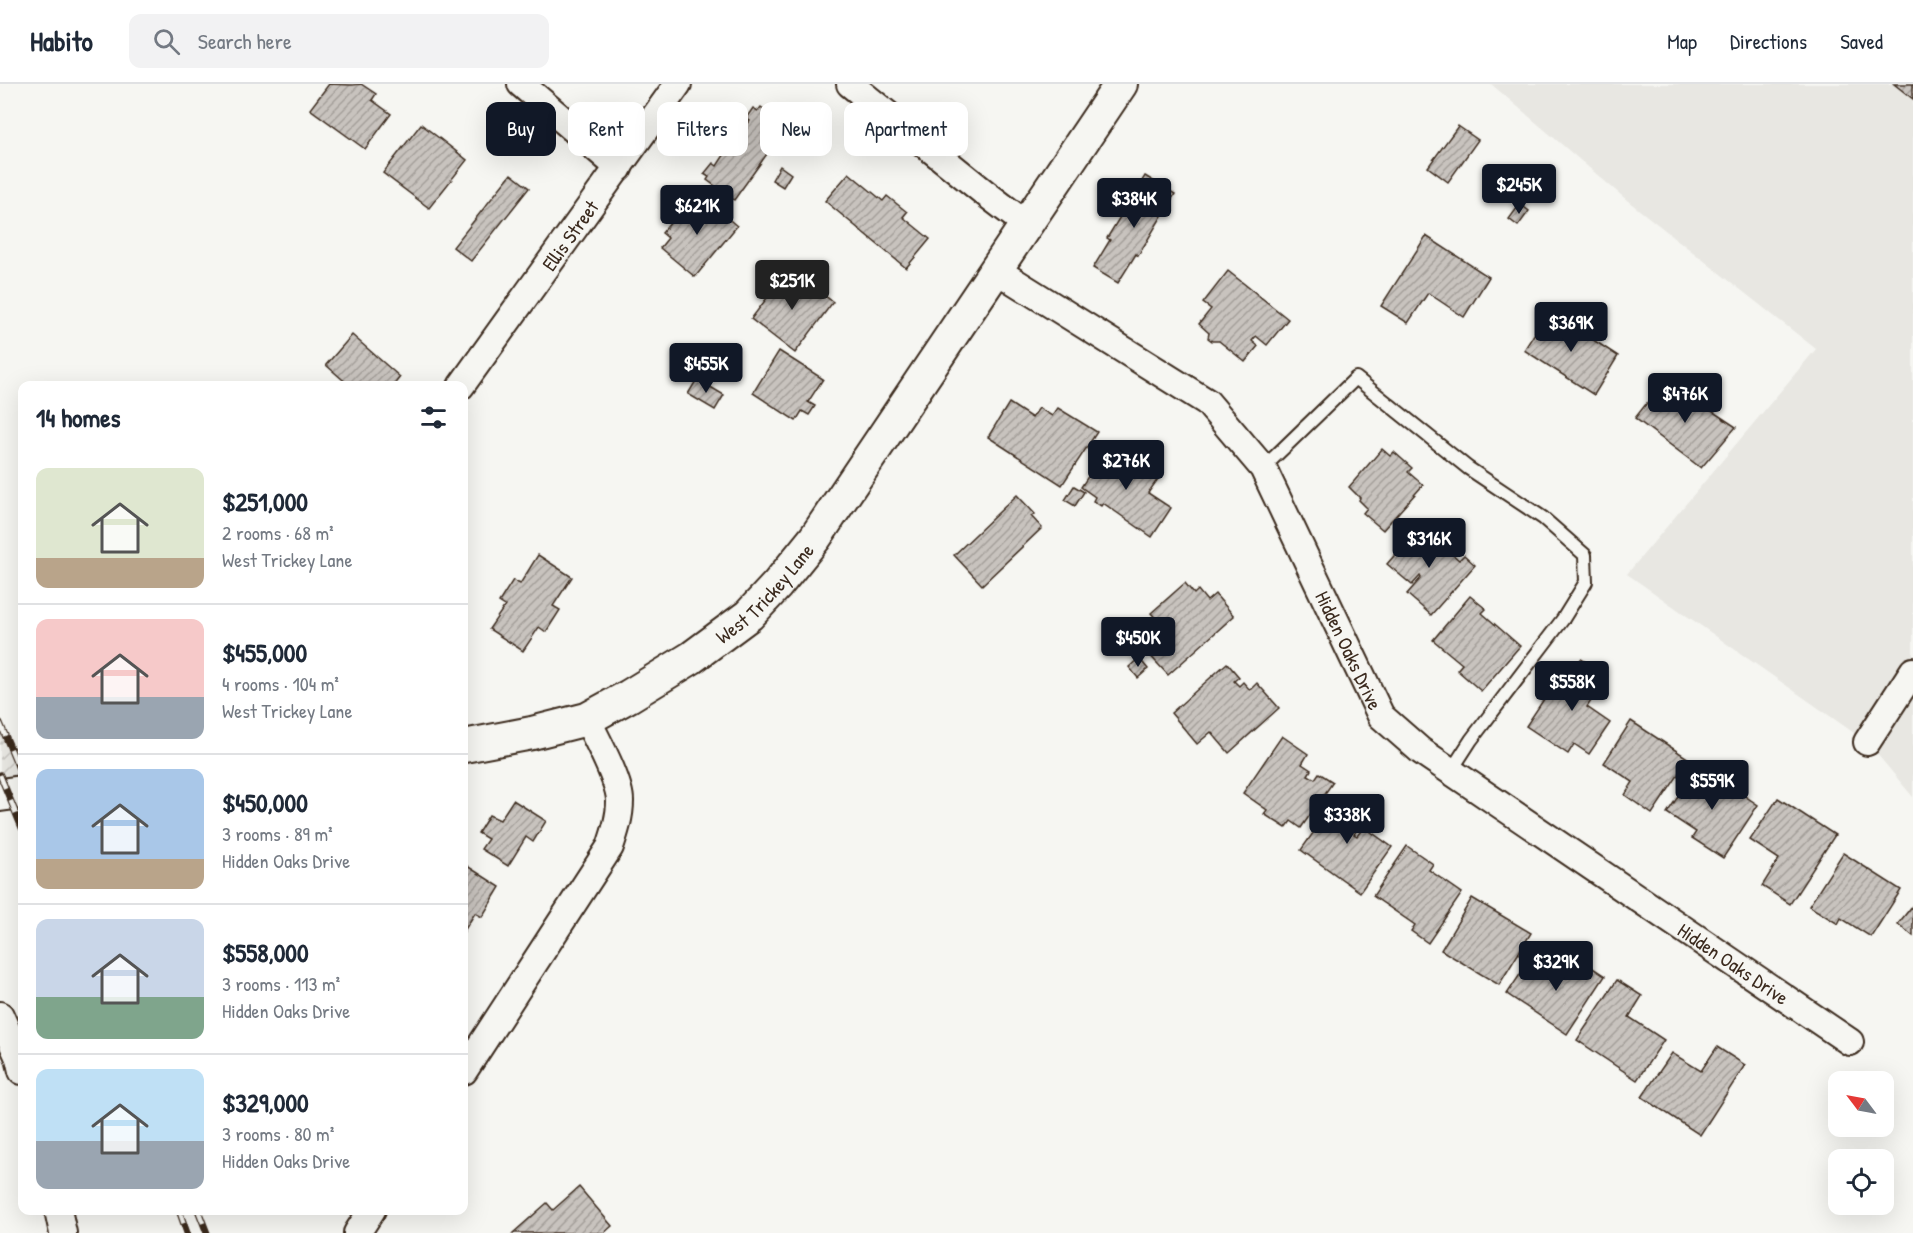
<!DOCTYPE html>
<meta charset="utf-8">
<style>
:root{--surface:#fff;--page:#f2f2f3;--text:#1f2937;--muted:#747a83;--line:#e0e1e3;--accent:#111827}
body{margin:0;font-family:"Patrick Hand",sans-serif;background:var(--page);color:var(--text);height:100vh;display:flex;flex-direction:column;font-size:22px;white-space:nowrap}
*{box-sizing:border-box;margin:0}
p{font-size:20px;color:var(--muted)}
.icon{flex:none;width:33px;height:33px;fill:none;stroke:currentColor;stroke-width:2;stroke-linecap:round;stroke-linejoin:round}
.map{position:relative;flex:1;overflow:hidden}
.side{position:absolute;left:18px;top:297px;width:450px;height:834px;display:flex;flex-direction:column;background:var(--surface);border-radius:12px;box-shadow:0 6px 24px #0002}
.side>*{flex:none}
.banner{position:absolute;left:486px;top:18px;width:570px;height:54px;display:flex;gap:12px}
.needle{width:39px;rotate:302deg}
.buttons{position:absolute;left:1828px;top:987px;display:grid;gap:12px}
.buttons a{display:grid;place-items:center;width:66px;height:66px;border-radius:12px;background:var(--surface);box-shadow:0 6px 24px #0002;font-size:30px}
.price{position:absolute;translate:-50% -51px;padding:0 14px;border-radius:6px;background:var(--accent);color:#fff;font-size:20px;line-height:39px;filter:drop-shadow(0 2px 3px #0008)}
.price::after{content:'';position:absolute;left:50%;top:36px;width:18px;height:14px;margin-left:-9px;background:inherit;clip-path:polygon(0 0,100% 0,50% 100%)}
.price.current{background:#222;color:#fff}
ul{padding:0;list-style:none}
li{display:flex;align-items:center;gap:18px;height:150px;padding:0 18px}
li+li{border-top:2px solid var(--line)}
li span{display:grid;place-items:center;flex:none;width:168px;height:120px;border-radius:12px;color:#555}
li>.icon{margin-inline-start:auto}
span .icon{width:72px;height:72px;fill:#fffc;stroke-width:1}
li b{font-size:26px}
h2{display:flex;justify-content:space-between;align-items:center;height:72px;padding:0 18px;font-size:26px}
.tag{padding:0 21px;border-radius:12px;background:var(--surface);box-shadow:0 6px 24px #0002;font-size:21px;line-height:54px}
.tag.current{background:var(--accent);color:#fff}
header{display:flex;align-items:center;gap:36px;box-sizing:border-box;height:84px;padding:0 30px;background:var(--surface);border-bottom:2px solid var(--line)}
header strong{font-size:28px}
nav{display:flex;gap:33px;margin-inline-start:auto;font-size:21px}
.search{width:420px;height:54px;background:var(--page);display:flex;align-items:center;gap:15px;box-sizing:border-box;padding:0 21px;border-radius:12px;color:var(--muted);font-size:22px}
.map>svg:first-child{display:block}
.built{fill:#e8e7e2}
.industrial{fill:url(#industrial-furrows)}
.building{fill:url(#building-hatch);stroke:#3b2a1e;stroke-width:1.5}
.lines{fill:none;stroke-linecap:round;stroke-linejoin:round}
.service-casing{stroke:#3b2a1e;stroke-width:16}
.minor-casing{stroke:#3b2a1e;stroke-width:30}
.tertiary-casing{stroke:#3b2a1e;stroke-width:36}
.service{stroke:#f6f6f2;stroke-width:12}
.minor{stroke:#f6f6f2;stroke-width:26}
.tertiary{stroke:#f6f6f2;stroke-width:32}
.rail-casing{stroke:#3b2a1e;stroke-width:7}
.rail{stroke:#f6f6f2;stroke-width:4.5;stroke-dasharray:14;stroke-linecap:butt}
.labels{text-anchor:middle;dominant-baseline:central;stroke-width:5;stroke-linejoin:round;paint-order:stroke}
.street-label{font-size:20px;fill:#3b2a1e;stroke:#f6f6f2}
</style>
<header>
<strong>Habito</strong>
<div class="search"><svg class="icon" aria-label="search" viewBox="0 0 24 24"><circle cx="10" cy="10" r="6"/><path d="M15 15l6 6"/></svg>Search here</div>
<nav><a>Map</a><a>Directions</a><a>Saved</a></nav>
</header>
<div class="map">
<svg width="1913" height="1149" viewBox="0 0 1913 1149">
<defs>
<pattern id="industrial-furrows" width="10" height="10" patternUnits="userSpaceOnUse" patternTransform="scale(1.5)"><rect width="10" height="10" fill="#e8e7e2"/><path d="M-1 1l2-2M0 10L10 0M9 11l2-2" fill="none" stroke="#c8c6c1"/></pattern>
<pattern id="building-hatch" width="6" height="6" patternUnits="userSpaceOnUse" patternTransform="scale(1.5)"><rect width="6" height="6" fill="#c8c3be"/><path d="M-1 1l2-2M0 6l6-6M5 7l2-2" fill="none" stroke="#a49f9a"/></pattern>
</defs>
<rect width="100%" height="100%" fill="#f6f6f2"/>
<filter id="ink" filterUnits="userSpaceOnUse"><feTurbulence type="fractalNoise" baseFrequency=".0167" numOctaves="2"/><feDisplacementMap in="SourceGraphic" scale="12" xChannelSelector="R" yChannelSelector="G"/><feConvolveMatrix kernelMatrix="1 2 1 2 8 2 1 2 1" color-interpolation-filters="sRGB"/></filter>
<g filter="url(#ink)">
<polygon class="built" points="1491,0 1913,0 1913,713 1867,658 1627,490 1816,265 1628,117"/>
<polygon class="industrial" points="0,639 22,692 22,708 0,711"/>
<g class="building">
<polygon points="329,0 352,1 361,0 376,10 372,16 391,30 365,65 310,25"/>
<polygon points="1894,0 1913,0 1913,15"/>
<polygon points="761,23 787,42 734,116 707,96 709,93 704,90 713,79 717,82 732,59 729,57 737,46 741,49 750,37 746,34 753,24 758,27"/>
<polygon points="421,40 467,76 429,124 383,89"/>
<polygon points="1458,42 1478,56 1448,98 1428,83"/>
<polygon points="780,82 791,90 783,103 772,96"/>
<polygon points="849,89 883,117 887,112 907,128 903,133 930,155 906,184 825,117"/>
<polygon points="511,90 529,104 471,177 453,163"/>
<polygon points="1145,92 1175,110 1138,172 1136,170 1118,199 1093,184 1110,156 1107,154"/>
<polygon points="701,112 737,142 695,193 660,164 668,154 662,149 676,132 681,136"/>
<polygon points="1520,120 1529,127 1518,142 1509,135"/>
<polygon points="1426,152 1489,193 1464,233 1428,209 1408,239 1381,222"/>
<polygon points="789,185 833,218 795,269 751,235"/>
<polygon points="1228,187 1288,235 1267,261 1256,252 1252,257 1258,262 1245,278 1219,257 1212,257 1208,254 1209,249 1199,240 1211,225 1203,219"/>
<polygon points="1549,227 1618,272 1594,311 1524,266"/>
<polygon points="352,251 400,293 393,302 350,302 326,281"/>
<polygon points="779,267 823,295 808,318 815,322 809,331 802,327 796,337 753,309"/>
<polygon points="697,295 724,311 715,326 688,310"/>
<polygon points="1665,296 1736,343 1701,384 1635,334"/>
<polygon points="1009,319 1032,334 1039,324 1052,332 1058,324 1097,348 1062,401 988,353"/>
<polygon points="1109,361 1127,373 1124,377 1135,384 1137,381 1158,395 1148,409 1171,424 1152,453 1103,419 1101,422 1093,417 1095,413 1081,403"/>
<polygon points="1382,365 1390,372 1394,368 1412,384 1408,388 1423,401 1383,446 1363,429 1367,424 1359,416 1360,414 1349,403"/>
<polygon points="1074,402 1084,408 1075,422 1065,416"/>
<polygon points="1017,411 1035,430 1031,432 1042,444 982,501 954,471"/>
<polygon points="1420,442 1459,476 1464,471 1475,481 1431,531 1407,510 1421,494 1420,492 1412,501 1387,480"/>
<polygon points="538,471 572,493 553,522 560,526 546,548 539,543 523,567 489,545 505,522 499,518 513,496 520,500"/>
<polygon points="1185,499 1194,510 1198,506 1207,517 1215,510 1234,532 1168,591 1145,566 1167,547 1151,529"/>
<polygon points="1470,512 1486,525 1482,529 1520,562 1481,607 1457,586 1462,580 1433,556"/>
<polygon points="1139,574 1148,585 1138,594 1129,583"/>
<polygon points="1581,575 1607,592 1587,623 1610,639 1589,670 1574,660 1568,670 1526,642 1554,600 1561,605"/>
<polygon points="1227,579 1239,593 1234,597 1239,602 1243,598 1250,606 1257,599 1279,624 1229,669 1211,648 1197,660 1171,629"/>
<polygon points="1631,637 1689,675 1652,730 1625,711 1633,698 1604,679"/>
<polygon points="1282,652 1308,670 1302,680 1311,686 1308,691 1315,695 1319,689 1333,698 1301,744 1291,737 1286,744 1264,730 1267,726 1243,709"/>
<polygon points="1699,681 1758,721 1723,774 1692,754 1696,748 1667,729"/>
<polygon points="1340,711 1368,731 1354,750 1357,752 1364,743 1392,763 1360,808 1301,766"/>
<polygon points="1778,714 1835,751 1790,820 1762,802 1779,775 1750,756"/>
<polygon points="513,716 546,737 533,758 526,753 508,782 481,765 488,755 478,749 489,731 500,736"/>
<polygon points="1407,762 1433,780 1429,786 1462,809 1428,859 1411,847 1415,841 1373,812"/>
<polygon points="1843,769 1901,806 1871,853 1841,834 1838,840 1809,822"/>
<polygon points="464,780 500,803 482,833 475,829 464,847"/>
<polygon points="1472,814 1531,849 1499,901 1441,866"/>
<polygon points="1913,821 1913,852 1898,840"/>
<polygon points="1533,871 1567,894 1579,875 1605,892 1567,950 1507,910"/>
<polygon points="1617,896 1642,912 1629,933 1664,956 1637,996 1577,956"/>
<polygon points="1717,963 1745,981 1700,1051 1642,1013 1672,969 1701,987"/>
<polygon points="579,1103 612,1142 604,1149 513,1149 547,1119 553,1126"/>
</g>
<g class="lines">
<defs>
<polyline id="service" points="1263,384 1356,294 1468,384 1543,434 1585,471 1586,498 1563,535 1471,656 1451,687"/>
<g id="minor">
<polyline points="521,0 619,84"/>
<polyline points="850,0 985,109 1027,141"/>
<path id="s1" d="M996,186L1207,318L1263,384L1381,632L1421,667L1850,958"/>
<path id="s2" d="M461,302L678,0"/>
<polyline points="1867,658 1913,587"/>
<polyline points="0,931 19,974 22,987"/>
<path d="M464,987L610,763C615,748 620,733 620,717C620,697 596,654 587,635"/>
<polyline points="58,1126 63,1149"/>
<polyline points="357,1149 372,1126"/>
</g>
<g id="tertiary">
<path id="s3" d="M464,662L532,649L587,635L629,612L691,574L749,531L777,501L815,454L1121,0"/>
<polyline points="0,711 22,708"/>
</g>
</defs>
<use href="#service" class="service-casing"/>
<use href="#minor" class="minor-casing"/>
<use href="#tertiary" class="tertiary-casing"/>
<use href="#service" class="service"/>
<use href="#minor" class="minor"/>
<use href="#tertiary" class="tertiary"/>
<defs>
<g id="rail">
<polyline points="0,639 22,692"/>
<polyline points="0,691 22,744"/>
<polyline points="179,1126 187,1149"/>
<polyline points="198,1126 207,1149"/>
</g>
</defs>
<use href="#rail" class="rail-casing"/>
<use href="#rail" class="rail"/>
</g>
</g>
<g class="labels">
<g class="street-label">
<text stroke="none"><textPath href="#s2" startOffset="186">Ellis Street</textPath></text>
<text stroke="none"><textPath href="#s3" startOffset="345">West Trickey Lane</textPath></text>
<text stroke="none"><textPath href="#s1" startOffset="537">Hidden Oaks Drive</textPath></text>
<text stroke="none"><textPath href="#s1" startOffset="1041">Hidden Oaks Drive</textPath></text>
</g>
</g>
</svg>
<div class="buttons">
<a><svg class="needle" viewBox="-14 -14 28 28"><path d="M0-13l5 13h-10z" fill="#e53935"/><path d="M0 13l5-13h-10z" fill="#747a83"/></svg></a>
<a><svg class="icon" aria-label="locate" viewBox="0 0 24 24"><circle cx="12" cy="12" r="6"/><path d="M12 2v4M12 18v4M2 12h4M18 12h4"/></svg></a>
</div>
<b class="price" style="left:1519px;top:131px">$245K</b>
<b class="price" style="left:1134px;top:145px">$384K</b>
<b class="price" style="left:697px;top:152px">$621K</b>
<b class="price current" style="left:792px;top:227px">$251K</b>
<b class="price" style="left:1571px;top:269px">$369K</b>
<b class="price" style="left:706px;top:310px">$455K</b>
<b class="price" style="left:1685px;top:340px">$476K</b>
<b class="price" style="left:1126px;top:407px">$276K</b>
<b class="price" style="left:1429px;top:485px">$316K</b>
<b class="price" style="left:1138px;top:584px">$450K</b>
<b class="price" style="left:1572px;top:628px">$558K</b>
<b class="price" style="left:1712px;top:727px">$559K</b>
<b class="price" style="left:1347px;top:761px">$338K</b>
<b class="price" style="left:1556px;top:908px">$329K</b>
<div class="banner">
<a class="tag current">Buy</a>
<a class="tag">Rent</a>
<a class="tag">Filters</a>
<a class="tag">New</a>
<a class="tag">Apartment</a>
</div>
<section class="side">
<h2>14 homes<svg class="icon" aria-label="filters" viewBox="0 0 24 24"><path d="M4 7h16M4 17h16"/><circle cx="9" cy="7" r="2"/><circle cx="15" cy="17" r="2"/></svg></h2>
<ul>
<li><span style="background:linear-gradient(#dfe7d0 75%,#b9a48a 0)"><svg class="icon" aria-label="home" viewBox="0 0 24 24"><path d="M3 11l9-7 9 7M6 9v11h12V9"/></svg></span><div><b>$251,000</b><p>2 rooms · 68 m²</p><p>West Trickey Lane</p></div></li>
<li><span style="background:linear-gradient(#f6c9c9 65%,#9aa5b1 0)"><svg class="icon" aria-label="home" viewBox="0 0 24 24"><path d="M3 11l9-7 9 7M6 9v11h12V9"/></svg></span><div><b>$455,000</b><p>4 rooms · 104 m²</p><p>West Trickey Lane</p></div></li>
<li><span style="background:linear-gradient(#a9c7e8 75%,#b9a48a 0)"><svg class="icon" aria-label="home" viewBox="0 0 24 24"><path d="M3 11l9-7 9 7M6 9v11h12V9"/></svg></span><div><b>$450,000</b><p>3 rooms · 89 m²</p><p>Hidden Oaks Drive</p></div></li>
<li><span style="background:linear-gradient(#c9d6e8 65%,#7fa58c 0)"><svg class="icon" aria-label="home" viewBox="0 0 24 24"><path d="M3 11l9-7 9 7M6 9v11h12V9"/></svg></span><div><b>$558,000</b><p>3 rooms · 113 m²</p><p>Hidden Oaks Drive</p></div></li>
<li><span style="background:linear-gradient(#bfe0f5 60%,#9aa5b1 0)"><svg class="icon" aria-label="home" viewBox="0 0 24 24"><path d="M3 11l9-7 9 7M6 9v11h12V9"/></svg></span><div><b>$329,000</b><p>3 rooms · 80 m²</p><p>Hidden Oaks Drive</p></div></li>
</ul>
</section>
</div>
